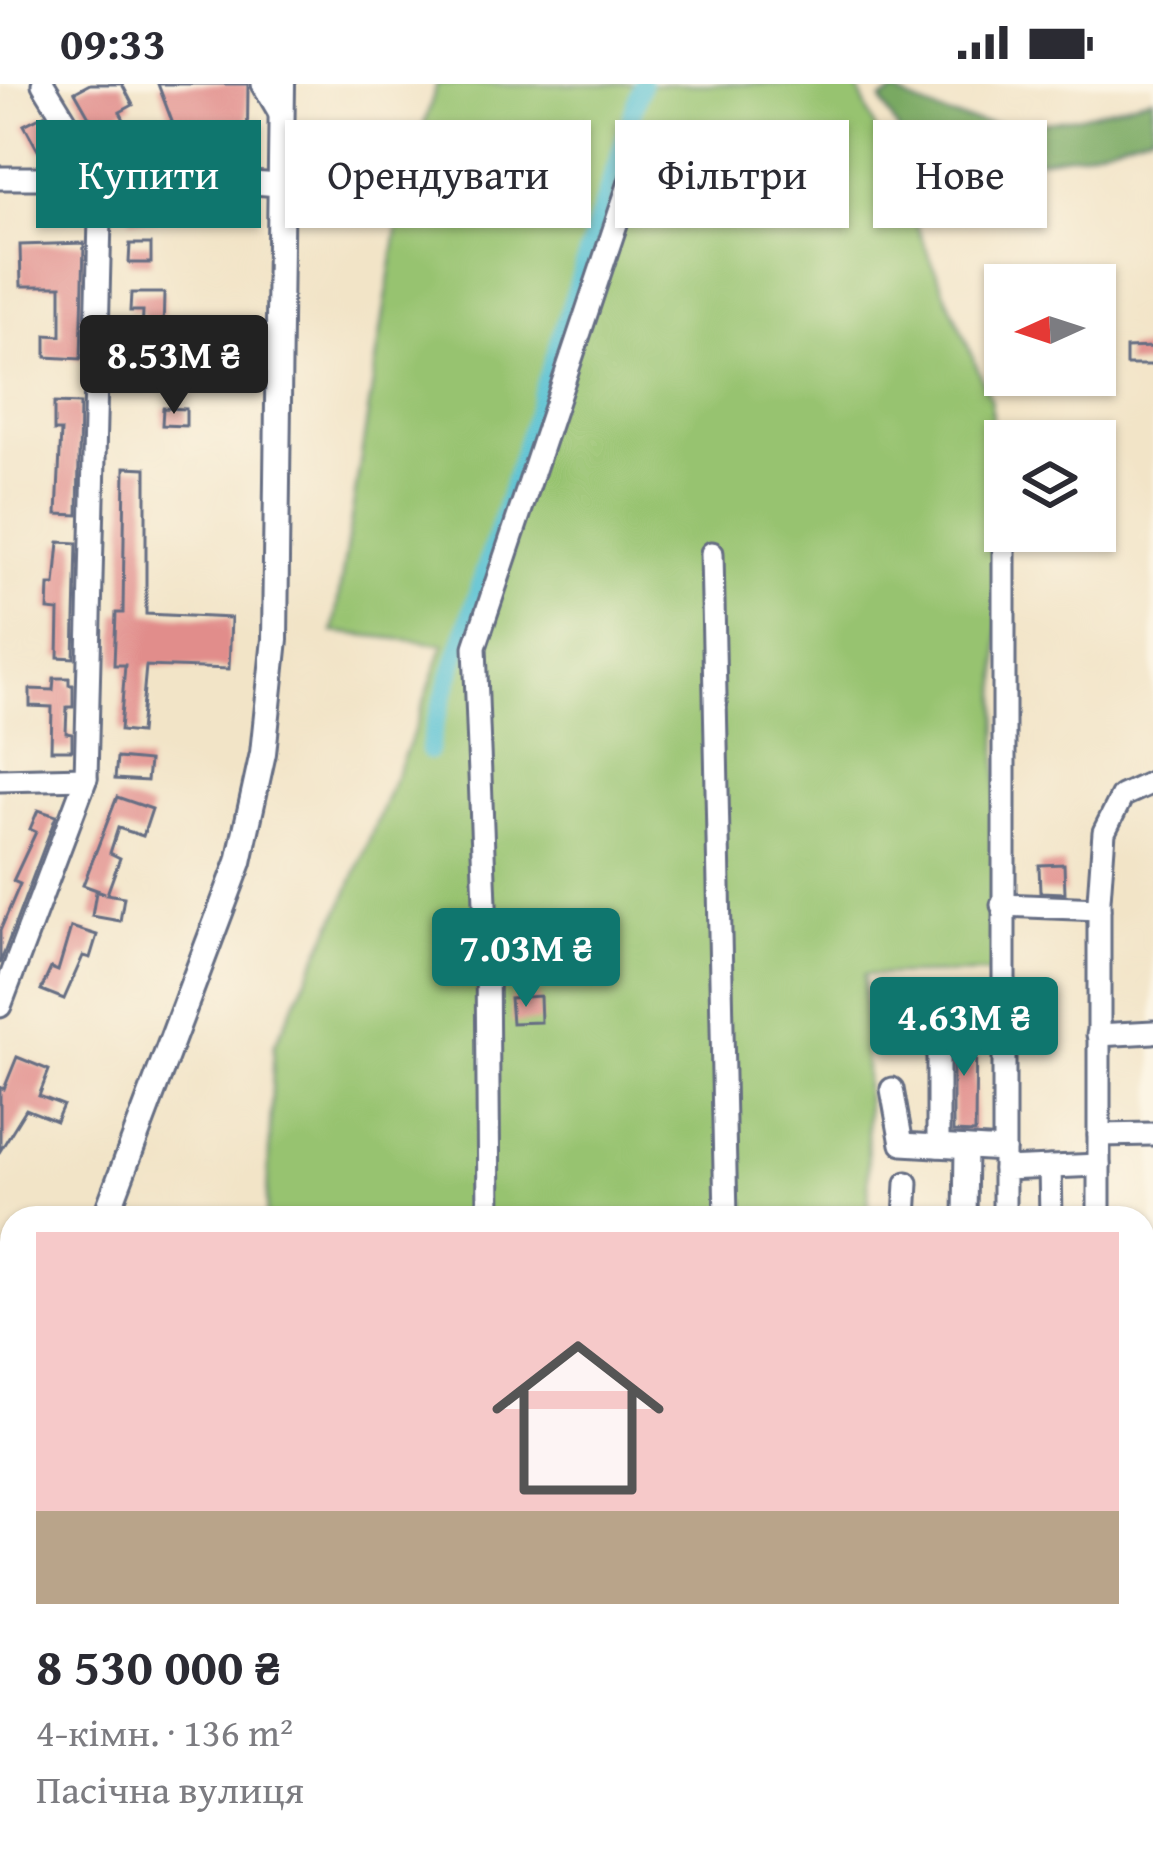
<!DOCTYPE html>
<html lang="uk">
<meta charset="utf-8">
<style>
:root{--surface:#fff;--page:#f7f7f7;--text:#2b2b33;--muted:#7c7c81;--accent:#0f766e}
body{margin:0;font-family:"Gentium Book Plus",serif;background:var(--page);color:var(--text);height:100vh;display:flex;flex-direction:column;font-size:45px;white-space:nowrap}
*{box-sizing:border-box;margin:0}
p{font-size:39px;color:var(--muted)}
.icon{flex:none;width:66px;height:66px;fill:none;stroke:currentColor;stroke-width:2;stroke-linecap:round;stroke-linejoin:round}
.map{position:relative;flex:1;overflow:hidden}
.details{position:absolute;left:0px;top:1122px;width:1155px;height:660px;display:flex;flex-direction:column;background:var(--surface);border-radius:36px 36px 0 0;box-shadow:0 3px 9px #0004}
.details>*{flex:none}
.hud{position:absolute;left:36px;top:36px;width:1083px;height:108px;display:flex;gap:24px}
.needle{width:78px;rotate:267deg}
.tools{position:absolute;left:984px;top:180px;display:grid;gap:24px}
.tools a{display:grid;place-items:center;width:132px;height:132px;border-radius:0px;background:var(--surface);box-shadow:0 3px 9px #0004;font-size:60px}
.price{position:absolute;translate:-50% -102px;padding:0 27px;border-radius:12px;background:var(--accent);color:#fff;font-size:39px;line-height:78px;filter:drop-shadow(0 3px 6px #0008)}
.price::after{content:'';position:absolute;left:50%;top:72px;width:36px;height:27px;margin-left:-18px;background:inherit;clip-path:polygon(0 0,100% 0,50% 100%)}
.price.selected{background:#222;color:#fff}
ul{padding:0;list-style:none}
li{display:grid;align-content:center;gap:24px;height:636px;padding:0 36px}
li span{display:grid;place-items:center;height:372px;border-radius:0px;color:#555}
li>.icon{margin-inline-start:auto}
span .icon{width:216px;height:216px;fill:#fffc;stroke-width:1}
li b{font-size:51px}
.chip{padding:0 42px;border-radius:0px;background:var(--surface);box-shadow:0 3px 9px #0004;font-size:42px;line-height:108px}
.chip.selected{background:var(--accent);color:#fff}
.status{display:flex;justify-content:space-between;align-items:center;height:84px;padding:0 60px;background:var(--surface);direction:ltr}
.status svg{height:33px;fill:currentColor}
.map>svg:first-child{display:block}
.green{fill:#97c370;stroke:#597967;stroke-width:3}
.forest{fill:#79a962;stroke:#4a6c60;stroke-width:3}
.lines{fill:none;stroke-linecap:round;stroke-linejoin:round}
.canal{stroke:#57c1d3;stroke-width:18}
.building{fill:#e18d8b}
.minor-casing{stroke:#666e83;stroke-width:27}
.major-casing{stroke:#666e83;stroke-width:30}
.minor{stroke:#fff;stroke-width:21}
.major{stroke:#fff;stroke-width:24}
</style>
<div class="status"><b>09:33</b><svg viewBox="0 0 49 12"><path d="M0 12V9h3v3zM5 12V6h3v6zM10 12V3h3v9zM15 12V0h3v12zM26 1h20v11H26zM47 4h2v5h-2z"/></svg></div>
<div class="map">
<svg width="1153" height="1782" viewBox="0 0 1153 1782">
<rect width="100%" height="100%" fill="#fcf5e5"/>
<filter id="ink" filterUnits="userSpaceOnUse"><feTurbulence type="fractalNoise" baseFrequency=".00833" numOctaves="2"/><feDisplacementMap in="SourceGraphic" scale="24" xChannelSelector="R" yChannelSelector="G"/><feConvolveMatrix kernelMatrix="1 2 1 2 8 2 1 2 1" color-interpolation-filters="sRGB"/></filter>
<filter id="wash" filterUnits="userSpaceOnUse"><feTurbulence type="fractalNoise" baseFrequency=".004" numOctaves="4" result="noise"/><feDisplacementMap in="SourceGraphic" scale="48" xChannelSelector="R" yChannelSelector="G"/><feGaussianBlur stdDeviation="2.7" result="paint"/><feColorMatrix in="noise" values="0 0 0 0 0 0 0 0 0 0 0 0 0 0 0 0 0 1.4 0 .05"/><feComposite in="paint" operator="in"/></filter>
<g filter="url(#wash)">
<rect width="100%" height="100%" fill="#f2e4c7"/>
<polygon class="green" points="437,0 856,0 991,316 999,518 995,889 864,891 869,1134 266,1134 274,962 344,817 414,647 444,560 333,548 404,103"/>
<path class="forest" d="M896,8C986,61 1059,39 1153,13V48L1083,69L1038,76L992,77L903,55L881,16Z"/>
<g class="lines">
<polyline class="canal" points="429,667 435,639 642,0"/>
</g>
<g id="blocks">
<g class="building">
<polygon points="90,0 122,0 133,21 120,28 134,55 109,68 75,8"/>
<polygon points="158,0 248,0 247,84 188,80"/>
<polygon points="44,31 58,58 39,68 24,41"/>
<polygon points="66,115 85,116 85,134 65,133"/>
<polygon points="131,117 156,117 156,137 131,136"/>
<polygon points="84,159 81,275 46,273 46,251 61,252 61,202 21,202 20,161"/>
<polygon points="130,160 151,160 151,179 129,179"/>
<polygon points="131,209 164,209 163,249 142,249 143,227 130,227"/>
<polygon points="130,254 150,255 149,276 129,276"/>
<polygon points="1153,263 1153,281 1126,281 1126,264"/>
<polygon points="54,319 80,320 78,431 57,430 61,347 54,347"/>
<polygon points="163,324 186,325 186,342 162,341"/>
<polygon points="125,383 146,384 146,530 231,534 229,585 146,582 140,649 120,647 125,581 114,581 116,529 123,529"/>
<polygon points="59,458 77,459 74,574 58,573 59,527 48,526 49,501 55,501"/>
<polygon points="54,594 69,594 69,601 73,601 73,623 67,623 66,649 72,650 72,666 51,666 52,623 30,622 30,605 53,606"/>
<polygon points="117,674 149,677 147,697 115,695"/>
<polygon points="117,713 152,725 143,752 118,744 110,769 120,774 107,810 124,813 120,837 92,832 96,808 105,809 83,801"/>
<polygon points="38,726 56,732 0,880 0,847 20,800 13,797 36,748 30,745"/>
<polygon points="1064,780 1065,809 1040,808 1039,781"/>
<polygon points="71,843 97,851 90,874 83,872 64,915 41,906 51,884 58,887"/>
<polygon points="540,912 541,938 512,939 510,914"/>
<polygon points="953,942 976,942 975,1049 953,1048"/>
<polygon points="17,973 49,986 39,1012 63,1021 56,1037 26,1025 0,1067 0,1003 4,1005"/>
</g>
</g>
</g>
<g filter="url(#ink)">
<use href="#blocks" fill-opacity="0" stroke="#666e83" stroke-width="3"/>
<g class="lines">
<defs>
<g id="minor">
<polyline points="263,0 281,31"/>
<polyline points="0,94 178,94 280,101"/>
<polyline points="712,469 726,1134"/>
<polyline points="0,696 86,694"/>
<polyline points="1002,821 1099,825"/>
<polyline points="0,922 86,694 101,95 43,0"/>
<polyline points="1098,951 1153,948"/>
<polyline points="892,1005 902,1060 1004,1066"/>
<polyline points="1099,1051 1153,1050"/>
<polyline points="938,1062 938,912 1001,911"/>
<polyline points="1050,1083 1051,1134"/>
<polyline points="1004,1085 1004,401"/>
<polyline points="489,1134 487,871 475,563 639,71"/>
<polyline points="905,1134 907,1099"/>
<polyline points="965,1134 966,1064"/>
<polyline points="1004,1134 1004,1085 1099,1081"/>
<polyline points="1099,1134 1099,816 1104,748 1122,712 1153,698"/>
<polyline points="0,1610 12,1604"/>
<polyline points="0,1632 12,1634"/>
<polyline points="388,1770 388,1782"/>
<polyline points="1051,1770 1051,1782"/>
</g>
<g id="major">
<polyline points="105,1134 239,778 263,669 275,555 282,0"/>
<polyline points="0,1428 12,1386"/>
</g>
</defs>
<use href="#minor" class="minor-casing"/>
<use href="#major" class="major-casing"/>
<use href="#minor" class="minor"/>
<use href="#major" class="major"/>
</g>
</g>
</svg>
<div class="tools">
<a><svg class="needle" viewBox="-14 -14 28 28"><path d="M0-13l5 13h-10z" fill="#e53935"/><path d="M0 13l5-13h-10z" fill="#7c7c81"/></svg></a>
<a><svg class="icon" aria-label="layers" viewBox="0 0 24 24"><path d="M12 4l9 5-9 5-9-5zM3 14l9 5 9-5"/></svg></a>
</div>
<b class="price selected" style="left:174px;top:333px">8.53M ₴</b>
<b class="price" style="left:526px;top:926px">7.03M ₴</b>
<b class="price" style="left:964px;top:995px">4.63M ₴</b>
<div class="hud">
<a class="chip selected">Купити</a>
<a class="chip">Орендувати</a>
<a class="chip">Фільтри</a>
<a class="chip">Нове</a>
</div>
<section class="details">
<ul>
<li><span style="background:linear-gradient(#f6c9c9 75%,#b9a48a 0)"><svg class="icon" aria-label="home" viewBox="0 0 24 24"><path d="M3 11l9-7 9 7M6 9v11h12V9"/></svg></span><div><b>8 530 000 ₴</b><p>4-кімн. · 136 m²</p><p>Пасічна вулиця</p></div></li>
</ul>
</section>
</div>
